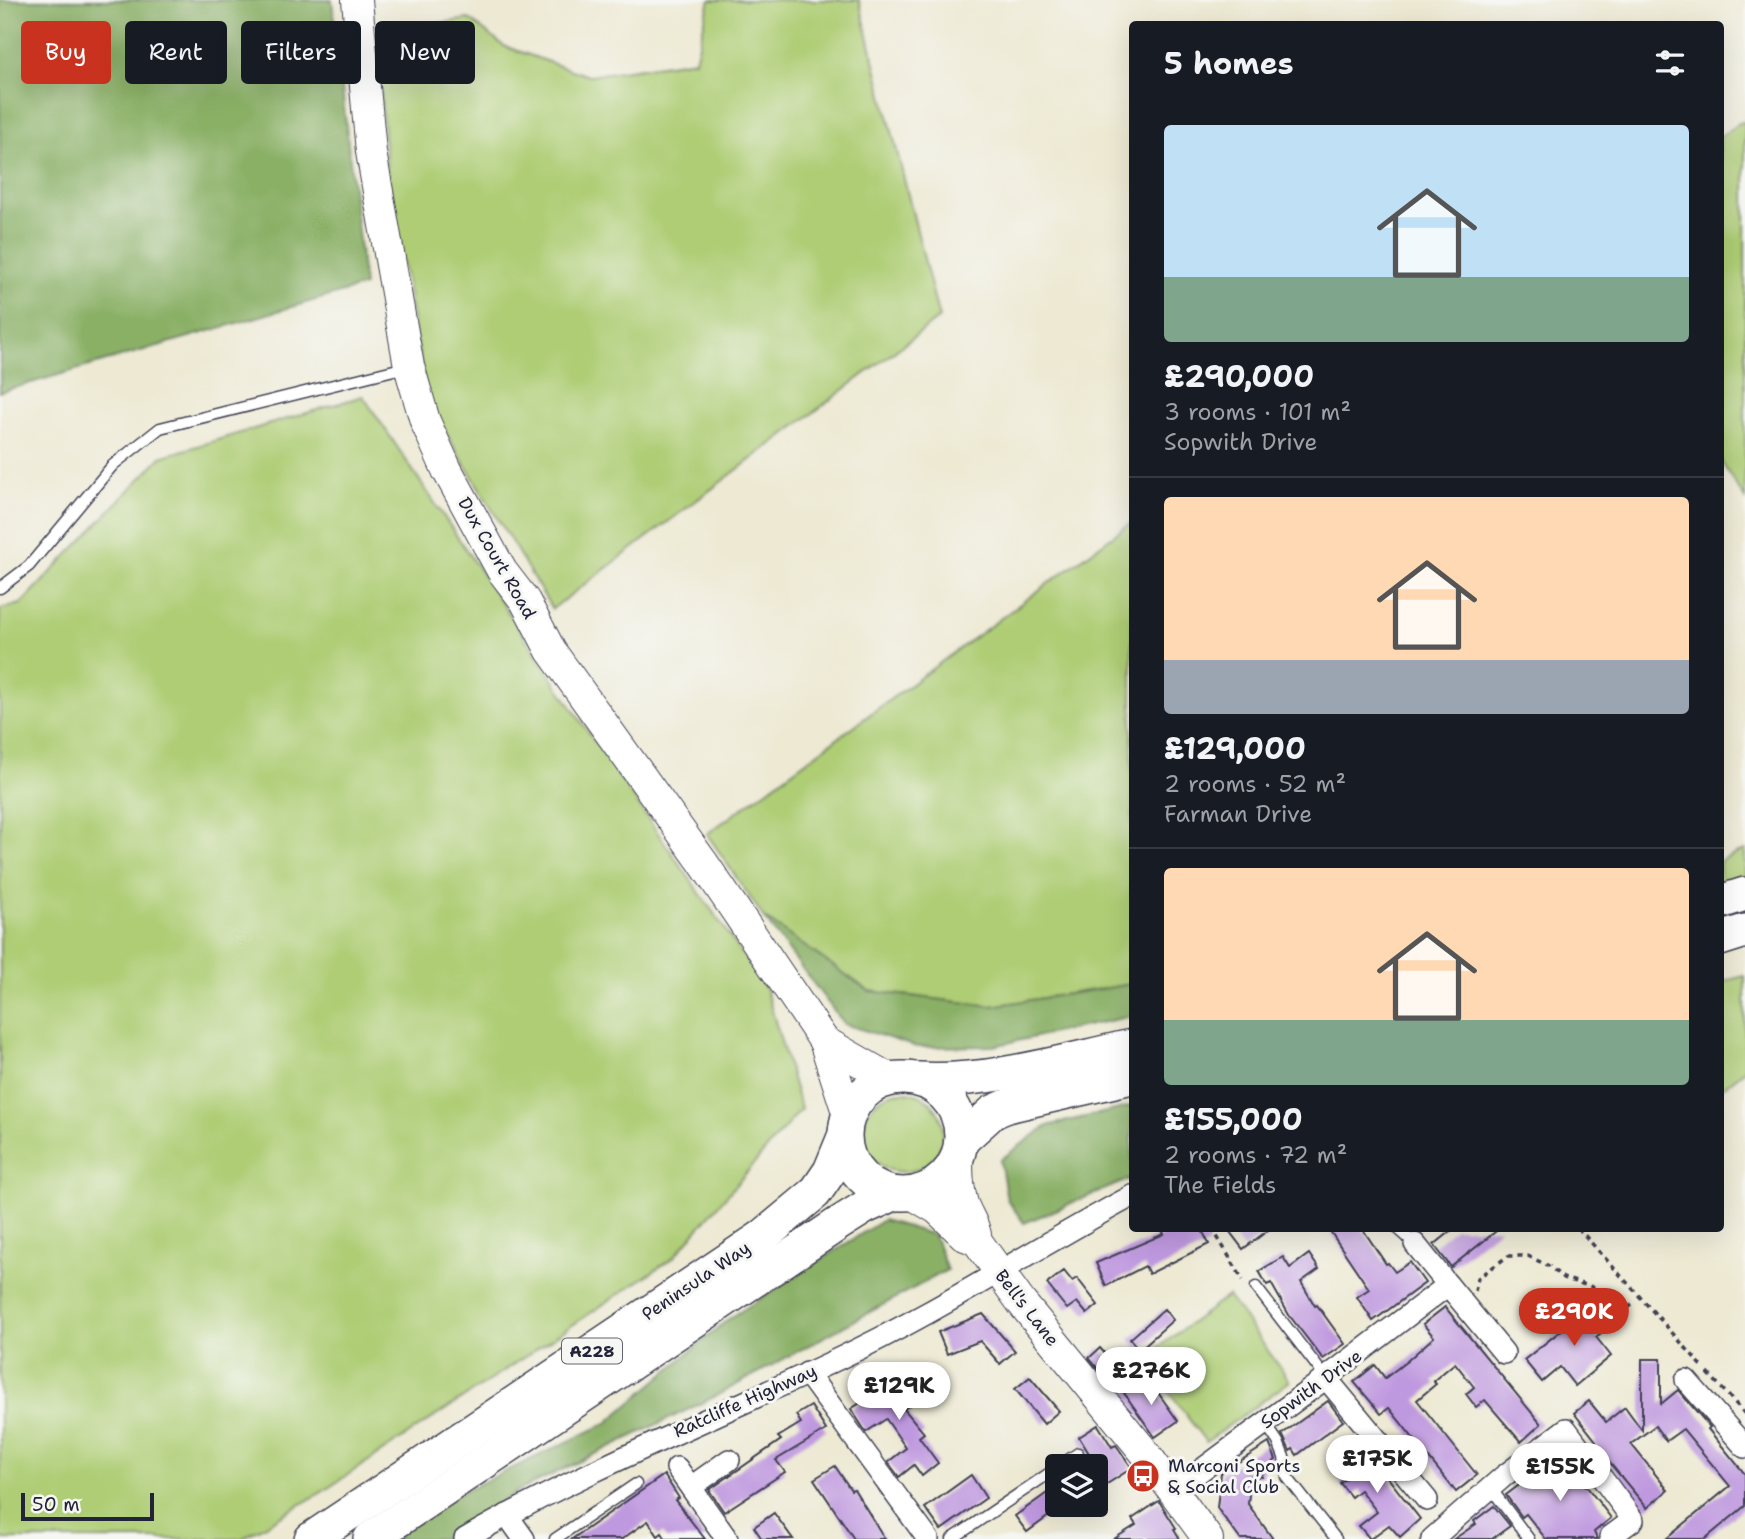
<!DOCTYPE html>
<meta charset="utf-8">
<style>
:root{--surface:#171b24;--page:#20242c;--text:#f1f3f6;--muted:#9ea1a6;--line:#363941;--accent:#c8321e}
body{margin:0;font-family:"Shantell Sans",sans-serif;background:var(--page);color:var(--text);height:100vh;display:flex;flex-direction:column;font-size:26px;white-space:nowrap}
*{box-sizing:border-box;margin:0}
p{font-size:23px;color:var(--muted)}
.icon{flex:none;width:38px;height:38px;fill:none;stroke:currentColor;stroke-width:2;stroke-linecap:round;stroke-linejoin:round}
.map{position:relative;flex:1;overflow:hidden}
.details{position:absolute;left:1129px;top:21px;width:595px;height:1211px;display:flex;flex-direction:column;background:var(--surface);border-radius:7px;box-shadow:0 7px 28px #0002}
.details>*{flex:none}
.guide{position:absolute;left:21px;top:21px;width:665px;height:63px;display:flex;gap:14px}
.fabs{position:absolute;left:1045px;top:1454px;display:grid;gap:14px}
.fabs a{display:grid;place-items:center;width:63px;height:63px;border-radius:7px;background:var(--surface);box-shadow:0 7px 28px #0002;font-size:35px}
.scale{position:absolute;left:21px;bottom:18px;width:133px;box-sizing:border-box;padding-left:7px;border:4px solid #22223b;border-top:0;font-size:19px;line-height:24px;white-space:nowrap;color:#22223b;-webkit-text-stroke:5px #f6f6f2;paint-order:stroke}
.price{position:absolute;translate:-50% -60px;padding:0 16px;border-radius:24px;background:#fff;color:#222;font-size:23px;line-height:46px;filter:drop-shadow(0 2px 4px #0008)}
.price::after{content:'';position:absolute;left:50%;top:42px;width:21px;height:16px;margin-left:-10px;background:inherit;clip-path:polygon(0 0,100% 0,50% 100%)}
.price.current{background:var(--accent);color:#fff}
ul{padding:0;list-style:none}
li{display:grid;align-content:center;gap:14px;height:371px;padding:0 35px}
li+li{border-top:2px solid var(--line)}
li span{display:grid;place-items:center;height:217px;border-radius:7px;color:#555}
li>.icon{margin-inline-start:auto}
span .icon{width:126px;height:126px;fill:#fffc;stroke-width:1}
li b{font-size:30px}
h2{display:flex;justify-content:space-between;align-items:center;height:84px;padding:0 35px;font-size:30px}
.tag{padding:0 24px;border-radius:7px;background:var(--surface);box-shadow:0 7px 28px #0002;font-size:24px;line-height:63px}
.tag.current{background:var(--accent);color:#fff}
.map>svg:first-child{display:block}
.green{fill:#aecd75;stroke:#687858;stroke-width:2}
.forest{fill:#8ab066;stroke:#566950;stroke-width:2}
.building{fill:#bf99df}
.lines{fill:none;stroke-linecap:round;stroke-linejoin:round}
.lane-casing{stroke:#404052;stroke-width:13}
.street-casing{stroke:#404052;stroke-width:24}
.secondary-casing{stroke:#404052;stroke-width:32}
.primary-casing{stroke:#404052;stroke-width:36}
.path{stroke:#404052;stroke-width:3.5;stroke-dasharray:5 5;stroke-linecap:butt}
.lane{stroke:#fff;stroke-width:10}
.street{stroke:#fff;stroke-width:21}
.secondary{stroke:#fff;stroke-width:30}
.primary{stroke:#fff;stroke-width:33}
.labels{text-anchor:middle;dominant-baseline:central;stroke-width:6;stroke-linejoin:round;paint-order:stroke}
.shield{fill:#f6f6f2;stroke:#626272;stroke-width:2}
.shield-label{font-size:16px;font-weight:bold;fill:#22223b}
.street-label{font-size:18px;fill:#22223b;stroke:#f6f6f2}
.poi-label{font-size:18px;fill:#22223b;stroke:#f6f6f2;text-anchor:start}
</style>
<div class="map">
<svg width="1745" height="1539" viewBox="0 0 1745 1539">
<rect width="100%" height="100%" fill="#f6f6f2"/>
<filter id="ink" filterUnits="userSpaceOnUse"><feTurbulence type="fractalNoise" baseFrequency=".0143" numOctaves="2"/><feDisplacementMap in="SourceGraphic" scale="14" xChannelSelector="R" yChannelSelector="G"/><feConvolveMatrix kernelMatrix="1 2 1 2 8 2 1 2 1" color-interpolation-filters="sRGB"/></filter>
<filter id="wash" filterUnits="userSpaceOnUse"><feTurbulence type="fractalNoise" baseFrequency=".00686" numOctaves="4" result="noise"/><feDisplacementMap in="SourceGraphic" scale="28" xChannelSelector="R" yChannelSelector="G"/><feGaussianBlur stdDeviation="1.57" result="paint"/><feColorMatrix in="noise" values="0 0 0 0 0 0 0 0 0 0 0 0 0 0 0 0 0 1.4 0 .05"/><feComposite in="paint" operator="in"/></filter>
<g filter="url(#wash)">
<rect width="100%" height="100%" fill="#ede9d3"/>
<g class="green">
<polygon points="710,0 859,0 939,318 552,609 428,403 387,173 376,32 469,19 504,46 588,76 695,60"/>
<polygon points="1745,122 1745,499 1720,460 1720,137 1739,123"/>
<polygon points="363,396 605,757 765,987 801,1109 673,1258 322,1492 241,1539 0,1539 0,609 21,604 161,457"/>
<polygon points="1132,522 1132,984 992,1006 869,991 764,918 707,834"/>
<polygon points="1745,850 1745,880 1720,888 1720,861"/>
<polygon points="1745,976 1745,1070 1720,1090 1720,982"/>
<circle cx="903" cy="1132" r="40"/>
<polygon points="1228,1296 1290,1381 1206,1442 1144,1358"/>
</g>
<g class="forest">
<polygon points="0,0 332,0 364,286 0,392"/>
<polygon points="764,918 869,991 992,1006 1132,984 1132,1016 993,1046 917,1047 844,1024"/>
<polygon points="1132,1106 1132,1178 1024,1223 1007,1199 1000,1160 1047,1126"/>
<polygon points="883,1220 934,1235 947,1270 712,1398 522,1489 443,1539 393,1539 454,1496 607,1423 727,1320"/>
</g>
<g id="blocks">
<g class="building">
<polygon points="1161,1228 1201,1228 1209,1244 1149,1274 1145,1266 1106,1286 1096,1263 1164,1234"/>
<polygon points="1227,1228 1271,1228 1243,1249"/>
<polygon points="1328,1228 1362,1228 1386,1264 1388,1263 1395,1272 1410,1262 1425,1283 1373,1321 1357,1297 1369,1289"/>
<polygon points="1455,1228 1500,1228 1451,1267 1434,1245"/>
<polygon points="1309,1254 1319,1269 1301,1282 1315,1306 1317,1305 1345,1344 1323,1359 1289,1315 1271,1283 1267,1285 1259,1271 1283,1257 1290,1268"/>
<polygon points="1064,1271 1072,1281 1077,1278 1098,1305 1087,1314 1077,1302 1067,1309 1047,1284"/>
<polygon points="1597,1302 1614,1323 1596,1337 1611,1356 1575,1386 1560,1367 1542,1382 1524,1360"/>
<polygon points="1445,1307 1541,1424 1521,1442 1485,1400 1476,1407 1466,1394 1474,1387 1455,1363 1433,1381 1436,1384 1417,1400 1477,1475 1456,1492 1389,1408 1381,1414 1354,1382 1375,1365 1385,1378 1407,1361 1434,1337 1423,1324"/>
<polygon points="1164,1309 1173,1320 1139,1350 1130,1339"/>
<polygon points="983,1314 1015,1351 1000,1364 980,1341 947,1354 938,1332"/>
<polygon points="1100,1348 1115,1365 1103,1375 1089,1358"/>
<polygon points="1642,1359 1661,1359 1661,1404 1678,1390 1710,1427 1708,1429 1745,1474 1745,1506 1705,1539 1666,1539 1730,1486 1683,1429 1666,1441 1655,1426 1631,1444 1668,1490 1647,1508 1609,1462 1608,1464 1594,1443 1596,1441 1574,1413 1589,1401 1606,1422 1625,1407 1642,1430"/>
<polygon points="910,1370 926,1394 904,1409 924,1433 919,1437 938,1463 922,1476 914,1465 899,1477 888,1462 906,1448 886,1419 866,1432 851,1409"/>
<polygon points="1030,1377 1059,1411 1044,1424 1015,1389"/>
<polygon points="1147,1377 1178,1421 1155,1437 1124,1393"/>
<polygon points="1328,1401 1343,1421 1297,1455 1293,1449 1290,1451 1282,1434"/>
<polygon points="811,1406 826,1430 776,1460 785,1472 724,1512 709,1490 781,1440 778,1437 801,1423 796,1415"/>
<polygon points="1098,1425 1112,1447 1116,1445 1132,1468 1096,1491 1096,1465 1079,1437"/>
<polygon points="1269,1443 1276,1460 1263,1469 1262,1477 1251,1476 1248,1504 1273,1539 1240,1539 1217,1508 1221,1473"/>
<polygon points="1363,1446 1420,1519 1400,1537 1389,1525 1370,1539 1359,1526 1377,1512 1360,1490 1351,1497 1340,1483 1349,1476 1339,1464"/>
<polygon points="1558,1456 1571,1472 1578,1467 1587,1480 1584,1483 1611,1518 1594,1532 1597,1539 1546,1539 1526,1514 1522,1517 1506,1495"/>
<polygon points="835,1466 851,1490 854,1489 885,1539 854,1539 814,1479"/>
<polygon points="664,1475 679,1498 675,1500 705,1539 666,1539 662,1533 658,1536 648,1521 622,1539 572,1539"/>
<polygon points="971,1475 986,1498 941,1530 925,1508"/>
<polygon points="1057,1486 1057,1510 1027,1532 1015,1516"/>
<polygon points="1159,1501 1176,1528 1174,1529 1180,1539 1114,1539 1136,1525 1132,1519"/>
<polygon points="1494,1506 1510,1526 1492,1539 1454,1539 1476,1524 1474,1521"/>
<polygon points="774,1513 793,1539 762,1539 754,1527"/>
</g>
</g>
</g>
<g filter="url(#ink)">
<use href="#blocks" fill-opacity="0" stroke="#404052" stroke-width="2"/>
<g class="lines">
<defs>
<g id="lane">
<polyline points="0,588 29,566 113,465 160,428 406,367"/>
<polyline points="1397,1228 1415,1244"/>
<polyline points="1256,1287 1326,1378"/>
<polyline points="1265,1423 1278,1442 1284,1457 1287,1477 1336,1539"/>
<polyline points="1059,1466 1078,1453"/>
<polyline points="1490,1487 1529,1539"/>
<polyline points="555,1539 636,1484"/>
<polyline points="952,1539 1057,1468"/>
</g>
<g id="street">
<polyline points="1415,1244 1448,1285"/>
<polyline points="807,1373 928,1539"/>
<polyline points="1326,1378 1427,1500"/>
<polyline points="1686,1380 1745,1447"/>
<polyline points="677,1468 727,1539"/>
<polyline points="691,1487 729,1460"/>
<polyline points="1173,1491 1326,1378 1448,1285 1504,1353"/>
<polyline points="507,1515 524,1539"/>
<path d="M465,1539C584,1470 712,1419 836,1360C939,1312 1033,1249 1132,1196"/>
<polyline points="1432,1539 1504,1476 1566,1429 1633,1520 1610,1537 1611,1539"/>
</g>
<g id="secondary">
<polyline points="357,0 371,152 409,366 425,421 447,470 502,571 525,601 551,651 702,861 824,1041 848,1115"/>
<polyline points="824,1041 890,1079"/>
<path d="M958,1154C958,1172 958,1187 963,1204C968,1217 976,1227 977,1241L1021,1302L1146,1454L1208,1539"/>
<polyline points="910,1193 937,1209 965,1236 973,1239"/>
</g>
<g id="primary">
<polyline points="1720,902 1745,894"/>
<polyline points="1720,939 1745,931"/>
<circle cx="903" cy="1136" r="58"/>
<path d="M918,1079C991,1083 1062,1061 1132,1046"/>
<polyline points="962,1140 993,1112 1007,1106 1132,1077"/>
<polyline points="311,1539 762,1237 815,1193 830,1171 844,1137"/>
<polyline points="370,1539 838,1224 865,1207 894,1194"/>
</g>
</defs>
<use href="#lane" class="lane-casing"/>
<use href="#street" class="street-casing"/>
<use href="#secondary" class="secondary-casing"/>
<use href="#primary" class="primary-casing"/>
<g class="path">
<polyline points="1212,1228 1243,1280"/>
<polyline points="1578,1228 1703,1367"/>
<polyline points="1475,1291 1478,1278 1508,1256 1528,1256 1549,1266 1563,1278 1605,1291 1623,1311 1632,1305"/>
<polyline points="1708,1373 1745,1414"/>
</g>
<use href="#lane" class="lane"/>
<use href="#street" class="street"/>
<use href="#secondary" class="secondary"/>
<use href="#primary" class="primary"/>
</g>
</g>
<defs>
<symbol id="bus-disc" viewBox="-11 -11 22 22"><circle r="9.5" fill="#c8321e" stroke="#f6f6f2"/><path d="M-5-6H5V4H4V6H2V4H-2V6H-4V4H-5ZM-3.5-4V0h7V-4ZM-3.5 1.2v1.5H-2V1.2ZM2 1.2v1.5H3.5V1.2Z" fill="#fff"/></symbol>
</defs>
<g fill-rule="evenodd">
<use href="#bus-disc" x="1124" y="1457" width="38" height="38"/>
</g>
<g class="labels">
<rect class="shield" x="562" y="1338.5" width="60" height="25" rx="5"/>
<g class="shield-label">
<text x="592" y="1351">A228</text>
</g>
<g class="street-label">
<text transform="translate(497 558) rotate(60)">Dux Court Road</text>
<text transform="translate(696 1281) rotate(-34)">Peninsula Way</text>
<text transform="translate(1027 1308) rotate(52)">Bell's Lane</text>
<text transform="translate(1311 1389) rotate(-36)">Sopwith Drive</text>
<text transform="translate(745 1401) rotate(-24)">Ratcliffe Highway</text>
</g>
<g class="poi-label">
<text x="1168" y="1466">Marconi Sports<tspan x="1168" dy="21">&amp; Social Club</tspan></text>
</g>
</g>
</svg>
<div class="fabs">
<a><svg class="icon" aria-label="layers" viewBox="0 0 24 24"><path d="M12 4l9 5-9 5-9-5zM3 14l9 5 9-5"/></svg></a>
</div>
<div class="scale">50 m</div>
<b class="price current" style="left:1574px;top:1348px">£290K</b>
<b class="price" style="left:1151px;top:1407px">£276K</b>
<b class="price" style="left:899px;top:1422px">£129K</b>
<b class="price" style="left:1377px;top:1495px">£175K</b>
<b class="price" style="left:1560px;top:1503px">£155K</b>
<div class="guide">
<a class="tag current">Buy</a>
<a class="tag">Rent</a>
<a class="tag">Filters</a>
<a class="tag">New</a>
</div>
<section class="details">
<h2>5 homes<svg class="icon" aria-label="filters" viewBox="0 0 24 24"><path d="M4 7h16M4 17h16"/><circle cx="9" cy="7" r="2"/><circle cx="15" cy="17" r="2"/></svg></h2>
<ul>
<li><span style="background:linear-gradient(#bfe0f5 70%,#7fa58c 0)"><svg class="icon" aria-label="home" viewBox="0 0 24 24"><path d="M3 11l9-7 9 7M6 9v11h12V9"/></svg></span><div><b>£290,000</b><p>3 rooms · 101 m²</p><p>Sopwith Drive</p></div></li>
<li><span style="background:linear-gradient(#ffd9b3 75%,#9aa5b1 0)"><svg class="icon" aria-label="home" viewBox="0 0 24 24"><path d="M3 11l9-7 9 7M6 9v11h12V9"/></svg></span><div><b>£129,000</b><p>2 rooms · 52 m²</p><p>Farman Drive</p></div></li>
<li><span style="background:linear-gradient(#ffd9b3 70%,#7fa58c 0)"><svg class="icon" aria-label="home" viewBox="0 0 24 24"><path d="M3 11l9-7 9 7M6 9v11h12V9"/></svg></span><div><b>£155,000</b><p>2 rooms · 72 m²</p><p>The Fields</p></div></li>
</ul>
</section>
</div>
